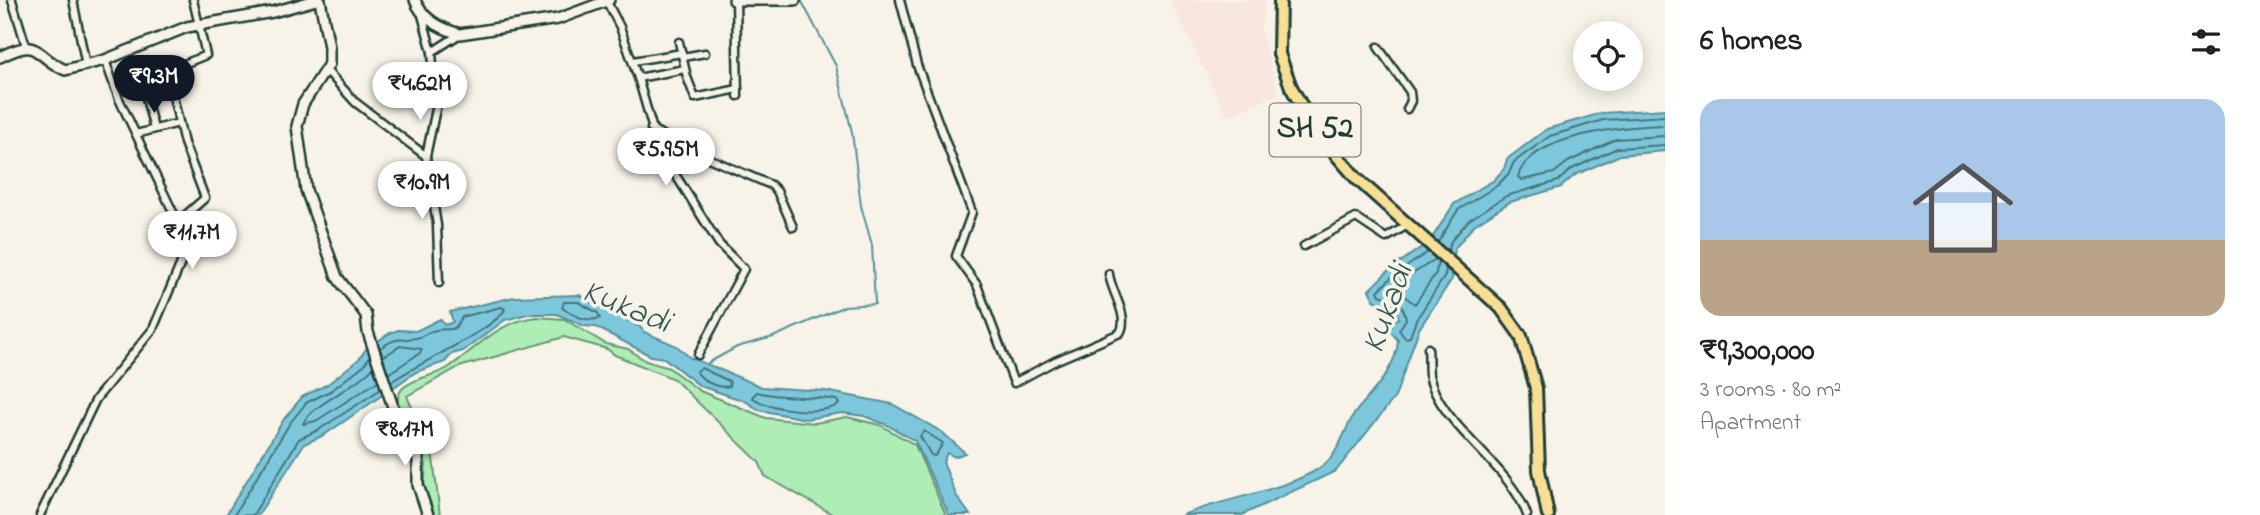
<!DOCTYPE html>
<meta charset="utf-8">
<style>
:root{--surface:#fff;--page:#f2f2f2;--text:#202124;--muted:#757577;--line:#e0e0e0;--accent:#111827}
body{margin:0;font-family:"Indie Flower",sans-serif;background:var(--page);color:var(--text);height:100vh;display:flex;flex-direction:column;font-size:26px;white-space:nowrap}
*{box-sizing:border-box;margin:0}
p{font-size:23px;color:var(--muted)}
.icon{flex:none;width:38px;height:38px;fill:none;stroke:currentColor;stroke-width:2;stroke-linecap:round;stroke-linejoin:round}
.map{position:relative;flex:1;overflow:hidden}
.details{display:flex;flex-direction:column;background:var(--surface);width:595px}
.details>*{flex:none}
.tools{position:absolute;left:1573px;top:21px;display:grid;gap:14px}
.tools a{display:grid;place-items:center;width:70px;height:70px;border-radius:50%;background:var(--surface);box-shadow:0 4px 18px #0003;font-size:35px}
.price{position:absolute;translate:-50% -60px;padding:0 16px;border-radius:24px;background:#fff;color:#222;font-size:23px;line-height:46px;filter:drop-shadow(0 2px 4px #0008)}
.price::after{content:'';position:absolute;left:50%;top:42px;width:21px;height:16px;margin-left:-10px;background:inherit;clip-path:polygon(0 0,100% 0,50% 100%)}
.price.selected{background:var(--accent);color:#fff}
ul{padding:0;list-style:none}
li{display:grid;align-content:center;gap:14px;height:371px;padding:0 35px}
li+li{border-top:2px solid var(--line)}
li span{display:grid;place-items:center;height:217px;border-radius:21px;color:#555}
li>.icon{margin-inline-start:auto}
span .icon{width:126px;height:126px;fill:#fffc;stroke-width:1}
li b{font-size:30px}
h2{display:flex;justify-content:space-between;align-items:center;height:84px;padding:0 35px;font-size:30px}
main{display:flex;flex:1;min-height:0}
.map>svg:first-child{display:block}
.built{fill:#f8e6de}
.green{fill:#aeeeb6;stroke:#669675;stroke-width:2}
.water{fill:#7dc7dd;stroke:#579099;stroke-width:2}
.lines{fill:none;stroke-linecap:round;stroke-linejoin:round}
.shore{stroke:#457478;stroke-width:2}
.stream{stroke:#579099;stroke-width:2}
.street-casing{stroke:#1f3d34;stroke-width:11}
.secondary-casing{stroke:#1f3d34;stroke-width:14}
.primary-casing{stroke:#1f3d34;stroke-width:16}
.street{stroke:#f7f3e8;stroke-width:6}
.secondary{stroke:#f7f3e8;stroke-width:9}
.primary{stroke:#f9df96;stroke-width:10}
.labels{text-anchor:middle;dominant-baseline:central;stroke-width:7;stroke-linejoin:round;paint-order:stroke}
.shield{fill:#f7f3e8;stroke:#60746a;stroke-width:2}
.shield-label{font-size:30px;font-weight:bold;fill:#1f3d34}
.water-label{font-size:33px;font-style:italic;fill:#325956;stroke:#f7f3e8}
</style>
<main>
<div class="map">
<svg width="1665" height="515" viewBox="0 0 1665 515">
<rect width="100%" height="100%" fill="#f7f3e8"/>
<filter id="ink" filterUnits="userSpaceOnUse"><feTurbulence type="fractalNoise" baseFrequency=".0143" numOctaves="2"/><feDisplacementMap in="SourceGraphic" scale="14" xChannelSelector="R" yChannelSelector="G"/><feConvolveMatrix kernelMatrix="1 2 1 2 8 2 1 2 1" color-interpolation-filters="sRGB"/></filter>
<g filter="url(#ink)">
<polygon class="built" points="1170,0 1265,0 1261,31 1279,94 1227,116"/>
<path class="green" d="M537,317L564,319L606,344L628,349L646,361L669,368L700,391L766,418L815,423L847,417L880,425L915,445L946,515H834L765,476L759,462L674,379L615,355L607,349L564,337L459,367L407,396L433,458L440,515H435L424,487L426,465L422,445L413,424L399,408C397,401 397,394 403,388C415,377 435,376 448,368C478,347 499,321 537,317Z"/>
<g class="water">
<path d="M1665,109V151L1620,155L1575,175L1561,187L1510,202L1474,225L1455,248L1452,279L1419,329L1395,397L1336,471L1242,515H1183C1219,499 1303,488 1329,460C1343,445 1345,425 1358,409C1374,390 1397,367 1398,340L1390,331L1392,323L1399,318L1396,310L1374,300L1369,290L1388,271L1430,241L1454,204L1494,180L1504,169L1507,159L1547,129L1602,113Z"/>
<polygon points="579,295 640,327 644,332 677,346 689,357 762,387 825,391 892,404 942,432 965,453 955,457 947,453 943,462 956,495 970,515 949,515 915,441 887,425 864,416 842,413 806,419 759,410 745,401 700,386 664,358 651,356 596,327 584,326 557,314 527,314 505,320 463,351 452,354 445,362 416,372 324,435 304,444 258,515 226,515 284,419 302,397 328,384 359,359 366,349 390,333 398,330 416,331 440,319 445,325 453,322 450,312 514,297"/>
</g>
<g class="lines">
<g class="shore">
<path d="M1665,125C1628,126 1529,134 1518,177L1522,180L1554,173L1568,162L1616,139L1665,136"/>
<polyline points="1438,242 1458,210 1498,185 1509,173 1514,162 1550,136 1603,120 1665,116"/>
<polyline points="1448,251 1451,241 1469,220 1506,196 1558,181 1572,169 1617,148 1665,145"/>
<path d="M1428,252L1393,276L1378,291L1380,295C1395,301 1403,301 1406,319L1399,330L1405,338L1410,337L1416,320L1445,276L1446,268"/>
<polyline points="1436,259 1398,283 1396,290 1415,304 1436,273 1438,261"/>
<path d="M564,302H578L598,313L600,318C586,323 574,315 562,308Z"/>
<path d="M380,348C399,336 396,341 416,338C423,337 430,330 437,330C453,327 452,335 462,317L501,307L505,309C496,329 414,365 391,382"/>
<polyline points="383,357 400,346 422,349 420,353 388,374"/>
<path d="M373,367C358,386 308,407 303,424L316,421L378,381"/>
<path d="M701,368L729,381L730,386C717,389 705,382 696,372Z"/>
<path d="M757,392C783,399 810,395 837,400L839,404C824,416 767,410 752,397Z"/>
<polygon points="924,431 943,443 935,456 931,455 920,436"/>
<polyline points="234,515 290,423 306,403 332,390 364,365 370,356"/>
<polyline points="253,515 299,439 320,429 381,389"/>
</g>
<polyline class="stream" points="708,363 737,347 773,337 845,306 875,304 872,245 861,206 852,132 836,66 801,0"/>
<defs>
<g id="street">
<polyline points="12,0 26,46"/>
<polyline points="73,0 86,66"/>
<polyline points="736,0 738,96"/>
<path d="M900,0L917,65L972,212L956,256L977,285L1014,383L1055,361L1120,333C1130,316 1111,292 1109,274"/>
<polyline points="607,2 620,27 638,78 658,147 719,244 744,269 698,355"/>
<polyline points="422,15 432,52"/>
<polyline points="679,42 687,77 695,98 738,89"/>
<polyline points="1378,47 1410,92 1411,101 1407,109"/>
<polyline points="683,57 705,53"/>
<polyline points="105,60 119,99 174,214 180,220"/>
<polyline points="633,61 682,53"/>
<polyline points="327,71 355,102 426,156 436,109 432,52 460,34"/>
<polyline points="638,78 685,69"/>
<polyline points="141,79 154,129"/>
<polyline points="115,88 167,71"/>
<polyline points="651,129 699,154 771,185 777,191 793,227"/>
<polyline points="136,134 179,123"/>
<polyline points="426,156 437,225 439,283"/>
<polyline points="1304,246 1356,218 1386,238 1409,224"/>
<path d="M1428,348C1429,357 1428,367 1429,375C1438,424 1511,466 1527,515"/>
<polyline points="40,515 96,399 153,329 181,263 180,220 205,198 184,143 167,71 206,55 193,0"/>
</g>
<g id="secondary">
<polyline points="320,0 329,47 329,64 303,104 297,126 306,190 337,277 366,315 368,332 394,410 418,456 418,485 428,515"/>
<path d="M415,0C422,19 442,29 460,34L558,19L609,0"/>
<polyline points="734,0 795,0"/>
<path d="M0,57C41,36 32,55 65,70L105,60L187,27L273,12L316,0"/>
</g>
<polyline id="primary" points="1280,0 1279,54 1291,87 1315,130 1357,179 1501,308 1521,336 1536,388 1539,470 1548,515"/>
</defs>
<use href="#street" class="street-casing"/>
<use href="#secondary" class="secondary-casing"/>
<use href="#primary" class="primary-casing"/>
<use href="#street" class="street"/>
<use href="#secondary" class="secondary"/>
<use href="#primary" class="primary"/>
</g>
</g>
<g class="labels">
<rect class="shield" x="1269.5" y="103.5" width="91" height="53" rx="5"/>
<g class="shield-label">
<text x="1315" y="130">SH 52</text>
</g>
<g class="water-label">
<text transform="translate(626 308) rotate(22)">Kukadi</text>
<text transform="translate(1389 309) rotate(-70)">Kukadi</text>
</g>
</g>
</svg>
<div class="tools">
<a><svg class="icon" aria-label="locate" viewBox="0 0 24 24"><circle cx="12" cy="12" r="6"/><path d="M12 2v4M12 18v4M2 12h4M18 12h4"/></svg></a>
</div>
<b class="price selected" style="left:154px;top:115px">₹9.3M</b>
<b class="price" style="left:420px;top:122px">₹4.62M</b>
<b class="price" style="left:666px;top:188px">₹5.95M</b>
<b class="price" style="left:422px;top:221px">₹10.9M</b>
<b class="price" style="left:192px;top:271px">₹11.7M</b>
<b class="price" style="left:405px;top:468px">₹8.17M</b>
</div>
<section class="details">
<h2>6 homes<svg class="icon" aria-label="filters" viewBox="0 0 24 24"><path d="M4 7h16M4 17h16"/><circle cx="9" cy="7" r="2"/><circle cx="15" cy="17" r="2"/></svg></h2>
<ul>
<li><span style="background:linear-gradient(#a9c7e8 65%,#b9a48a 0)"><svg class="icon" aria-label="home" viewBox="0 0 24 24"><path d="M3 11l9-7 9 7M6 9v11h12V9"/></svg></span><div><b>₹9,300,000</b><p>3 rooms · 80 m²</p><p>Apartment</p></div></li>
</ul>
</section>
</main>
